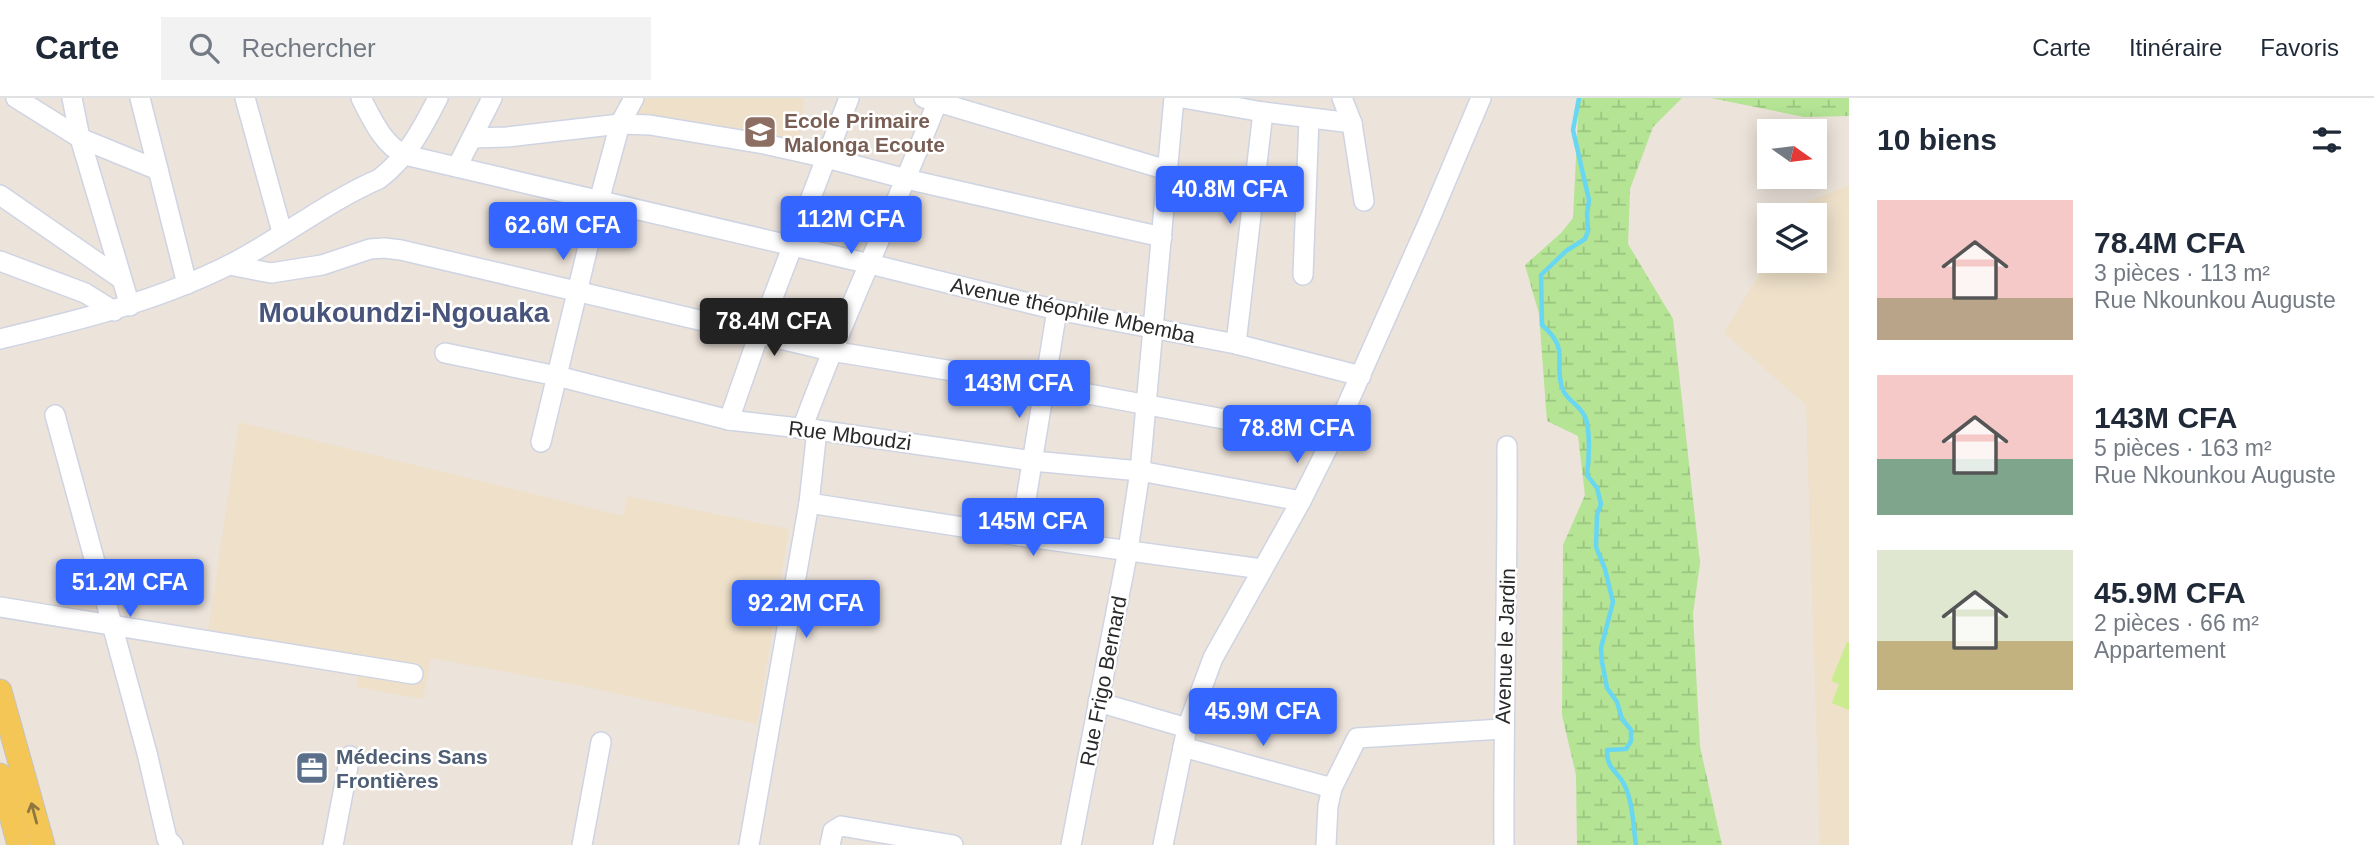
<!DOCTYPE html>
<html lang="fr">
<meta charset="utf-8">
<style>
:root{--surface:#fff;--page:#f2f2f3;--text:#1f2937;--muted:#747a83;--line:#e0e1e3;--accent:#3466ff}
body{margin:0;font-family:Arial,sans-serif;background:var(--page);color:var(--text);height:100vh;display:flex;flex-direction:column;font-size:26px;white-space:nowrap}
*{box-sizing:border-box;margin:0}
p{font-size:23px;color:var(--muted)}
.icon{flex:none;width:38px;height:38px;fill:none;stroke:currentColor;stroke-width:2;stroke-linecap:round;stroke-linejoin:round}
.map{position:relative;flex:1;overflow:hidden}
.panel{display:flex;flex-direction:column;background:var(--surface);width:525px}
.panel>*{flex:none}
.needle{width:46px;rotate:104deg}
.buttons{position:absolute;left:1757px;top:21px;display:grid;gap:14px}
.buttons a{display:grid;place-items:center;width:70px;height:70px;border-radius:0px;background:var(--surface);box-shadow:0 4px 18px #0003;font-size:35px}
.price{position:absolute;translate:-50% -60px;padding:0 16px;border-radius:7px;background:var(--accent);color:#fff;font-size:23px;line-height:46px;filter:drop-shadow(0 2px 4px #0008)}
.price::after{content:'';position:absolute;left:50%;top:42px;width:21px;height:16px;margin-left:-10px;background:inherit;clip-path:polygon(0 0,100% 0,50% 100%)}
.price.on{background:#222;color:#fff}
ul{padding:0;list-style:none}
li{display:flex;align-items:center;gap:21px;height:175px;padding:0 28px}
li span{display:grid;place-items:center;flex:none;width:196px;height:140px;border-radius:0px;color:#555}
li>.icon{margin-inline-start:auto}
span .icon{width:84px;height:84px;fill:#fffc;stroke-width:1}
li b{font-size:30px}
h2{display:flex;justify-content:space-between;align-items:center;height:84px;padding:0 28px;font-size:30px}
header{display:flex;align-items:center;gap:42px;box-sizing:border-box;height:98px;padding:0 35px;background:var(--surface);border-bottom:2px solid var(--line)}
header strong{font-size:33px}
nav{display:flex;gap:38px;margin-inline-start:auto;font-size:24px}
.search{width:490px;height:63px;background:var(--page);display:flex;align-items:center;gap:18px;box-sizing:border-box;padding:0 24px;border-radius:0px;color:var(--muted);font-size:26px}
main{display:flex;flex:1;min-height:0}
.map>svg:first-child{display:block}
.education{fill:#eee0c9}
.wetland{fill:url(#wetland-marsh)}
.pitch{fill:#caec8f}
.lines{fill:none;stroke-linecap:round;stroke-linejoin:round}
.stream{stroke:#69d6f2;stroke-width:4.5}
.minor-casing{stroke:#cfd4e3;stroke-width:22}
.major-casing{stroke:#c3c3c3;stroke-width:25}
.minor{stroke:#fff;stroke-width:19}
.major{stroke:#f4c656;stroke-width:23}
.oneway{stroke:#8e7840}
.labels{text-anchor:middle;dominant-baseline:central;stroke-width:5;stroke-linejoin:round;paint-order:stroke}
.education-label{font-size:21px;font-weight:bold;fill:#785e54;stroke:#fff;text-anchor:start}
.street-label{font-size:21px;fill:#292929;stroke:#fff}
.service-label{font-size:21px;font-weight:bold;fill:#4e5e75;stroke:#fff;text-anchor:start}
.district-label{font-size:28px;font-weight:bold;fill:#48547b;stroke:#fff}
</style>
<header>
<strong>Carte</strong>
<div class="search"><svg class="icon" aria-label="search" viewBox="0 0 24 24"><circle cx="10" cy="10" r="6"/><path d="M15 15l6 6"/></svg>Rechercher</div>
<nav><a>Carte</a><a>Itinéraire</a><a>Favoris</a></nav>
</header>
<main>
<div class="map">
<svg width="1849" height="747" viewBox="0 0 1849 747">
<defs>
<pattern id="wetland-marsh" width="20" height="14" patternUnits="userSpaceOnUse" patternTransform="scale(1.75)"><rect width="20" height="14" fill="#b4e494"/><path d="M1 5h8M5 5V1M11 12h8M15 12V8" fill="none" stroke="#9bc480"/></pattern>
</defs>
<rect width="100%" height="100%" fill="#ece3da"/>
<g class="education">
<polygon points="641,0 804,0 799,48 640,19 636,12"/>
<polygon points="1849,87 1849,747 1820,747 1806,307 1724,235 1769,160 1769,163 1815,163 1815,117 1795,117 1802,106"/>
<polygon points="239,324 623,418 627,398 789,431 757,626 592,590 431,560 423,601 356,589 360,568 207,541"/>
</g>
<g class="wetland">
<polygon points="1579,0 1682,0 1653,29 1630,91 1628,146 1673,221 1700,465 1693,516 1700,649 1722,747 1577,747 1576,677 1562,617 1563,447 1585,397 1578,338 1547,323 1539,216 1525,167 1561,135 1573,120"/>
<polygon points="1711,0 1849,0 1849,18 1804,19"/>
</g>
<polygon class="pitch" points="1847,544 1849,544 1849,612 1832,605 1839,586 1831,583"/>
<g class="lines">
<path class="stream" d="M1579,0L1573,32L1589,102L1587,116L1588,133L1585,141L1566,153L1541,177L1542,227C1572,253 1552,264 1563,292C1567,302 1579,307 1584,317C1591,329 1589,363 1587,377L1597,390L1601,406L1597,417L1596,449L1605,471L1613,504L1601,550L1602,564L1607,590L1617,604L1622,621L1631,632V643L1626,651L1607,652C1607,672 1616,671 1624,686C1633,704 1633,727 1636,747"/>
<defs>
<g id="minor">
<polyline points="16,0 80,40 158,72"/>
<polyline points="72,0 80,40 130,208"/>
<polyline points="140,0 187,186"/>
<polyline points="245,0 282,134"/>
<path d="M361,0C372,21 383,47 405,57L870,166L1057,212L1236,246L1361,278"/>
<polyline points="924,0 1167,72"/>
<polyline points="1183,0 1263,14 1352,25"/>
<polyline points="1342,0 1352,25 1364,103"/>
<polyline points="472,40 507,39 620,26 650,27 764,46 827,60 906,81 1162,139"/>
<polyline points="457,69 492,0"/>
<polyline points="0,97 120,180"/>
<polyline points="0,163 85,195 114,213"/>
<polyline points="229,167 271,175 322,167 370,151 384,150 401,152 831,253 1045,288 1332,341"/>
<polyline points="1303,177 1309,21"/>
<path d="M0,241C79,222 154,204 227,168C279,142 326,104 379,81C407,60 422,31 438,0"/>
<polyline points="1236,246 1263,14"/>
<polyline points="445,255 557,278 729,322 817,332 1033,363 1140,373 1301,403"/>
<polyline points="55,317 147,655 167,741 173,747"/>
<polyline points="729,322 759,236 849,0"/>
<path d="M802,331C843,219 895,111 939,0"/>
<polyline points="541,344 599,103 620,26 634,0"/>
<polyline points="809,405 1020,438 1262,471"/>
<polyline points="1020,438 1057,212"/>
<polyline points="0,509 413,576"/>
<polyline points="1098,604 1187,630"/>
<polyline points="1183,649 1332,690"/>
<polyline points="333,747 350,658"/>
<polyline points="582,747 601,644"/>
<polyline points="749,747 809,405 817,332"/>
<polyline points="830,747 833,733 841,728 953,747"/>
<polyline points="1071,747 1128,452 1140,373 1174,0"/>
<polyline points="1163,747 1187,630 1213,560 1301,403 1332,341 1429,123 1481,0"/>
<polyline points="1326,747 1328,708 1332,690 1357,640 1502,631"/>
<path d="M1504,747C1503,614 1508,481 1507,348"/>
</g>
<g id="major">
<polyline points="0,593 43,747"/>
<polyline points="0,677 19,747"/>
</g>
</defs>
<use href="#minor" class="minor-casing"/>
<use href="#major" class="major-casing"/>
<use href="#minor" class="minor"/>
<use href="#major" class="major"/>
</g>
<defs><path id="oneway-shaft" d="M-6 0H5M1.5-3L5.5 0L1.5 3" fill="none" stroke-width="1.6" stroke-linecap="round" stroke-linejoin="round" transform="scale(1.75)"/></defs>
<use class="oneway" href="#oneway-shaft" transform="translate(34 715) rotate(-105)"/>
<defs>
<symbol id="school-square" viewBox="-11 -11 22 22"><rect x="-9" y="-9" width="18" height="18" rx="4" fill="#8d6e63" stroke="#fff"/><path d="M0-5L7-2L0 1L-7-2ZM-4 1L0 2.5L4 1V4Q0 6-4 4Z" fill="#fff"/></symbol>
<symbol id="office-square" viewBox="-11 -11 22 22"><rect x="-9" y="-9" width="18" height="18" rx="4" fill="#5c6f8a" stroke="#fff"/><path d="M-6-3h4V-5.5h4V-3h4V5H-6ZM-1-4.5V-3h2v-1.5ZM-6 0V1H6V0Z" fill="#fff"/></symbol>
</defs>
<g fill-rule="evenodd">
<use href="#school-square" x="741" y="15" width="38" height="38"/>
<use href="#office-square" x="293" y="651" width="38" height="38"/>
</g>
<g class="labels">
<g class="education-label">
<text x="784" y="22">Ecole Primaire<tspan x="784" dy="24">Malonga Ecoute</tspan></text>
</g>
<g class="street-label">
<text transform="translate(1073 212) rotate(12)">Avenue théophile Mbemba</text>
<text transform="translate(850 337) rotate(7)">Rue Mboudzi</text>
<text transform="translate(1505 548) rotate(-88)">Avenue le Jardin</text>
<text transform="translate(1103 583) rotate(-79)">Rue Frigo Bernard</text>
</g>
<g class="service-label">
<text x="336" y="658">Médecins Sans<tspan x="336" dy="24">Frontières</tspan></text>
</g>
<g class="district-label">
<text x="404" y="214">Moukoundzi-Ngouaka</text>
</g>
</g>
</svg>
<div class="buttons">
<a><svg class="needle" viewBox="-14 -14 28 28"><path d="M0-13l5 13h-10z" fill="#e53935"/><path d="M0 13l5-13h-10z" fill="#747a83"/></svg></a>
<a><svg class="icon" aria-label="layers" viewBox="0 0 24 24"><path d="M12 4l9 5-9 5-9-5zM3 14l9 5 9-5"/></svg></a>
</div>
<b class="price" style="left:1230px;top:128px">40.8M CFA</b>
<b class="price" style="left:851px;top:158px">112M CFA</b>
<b class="price" style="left:563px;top:164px">62.6M CFA</b>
<b class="price on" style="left:774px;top:260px">78.4M CFA</b>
<b class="price" style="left:1019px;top:322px">143M CFA</b>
<b class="price" style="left:1297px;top:367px">78.8M CFA</b>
<b class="price" style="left:1033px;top:460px">145M CFA</b>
<b class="price" style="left:130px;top:521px">51.2M CFA</b>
<b class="price" style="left:806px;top:542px">92.2M CFA</b>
<b class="price" style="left:1263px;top:650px">45.9M CFA</b>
</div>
<section class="panel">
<h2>10 biens<svg class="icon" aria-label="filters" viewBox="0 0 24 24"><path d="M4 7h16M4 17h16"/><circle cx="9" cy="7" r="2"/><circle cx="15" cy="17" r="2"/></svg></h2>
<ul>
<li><span style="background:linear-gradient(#f6c9c9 70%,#b9a48a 0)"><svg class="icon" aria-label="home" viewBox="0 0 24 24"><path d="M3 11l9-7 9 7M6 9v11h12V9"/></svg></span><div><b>78.4M CFA</b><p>3 pièces · 113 m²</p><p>Rue Nkounkou Auguste</p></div></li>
<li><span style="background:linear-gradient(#f6c9c9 60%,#7fa58c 0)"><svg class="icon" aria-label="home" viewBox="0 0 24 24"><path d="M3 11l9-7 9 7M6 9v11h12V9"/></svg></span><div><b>143M CFA</b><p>5 pièces · 163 m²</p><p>Rue Nkounkou Auguste</p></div></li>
<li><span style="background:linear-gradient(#dfe7d0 65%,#c2b280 0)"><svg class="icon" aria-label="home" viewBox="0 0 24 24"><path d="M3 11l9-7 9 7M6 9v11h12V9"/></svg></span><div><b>45.9M CFA</b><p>2 pièces · 66 m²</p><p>Appartement</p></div></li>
</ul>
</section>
</main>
